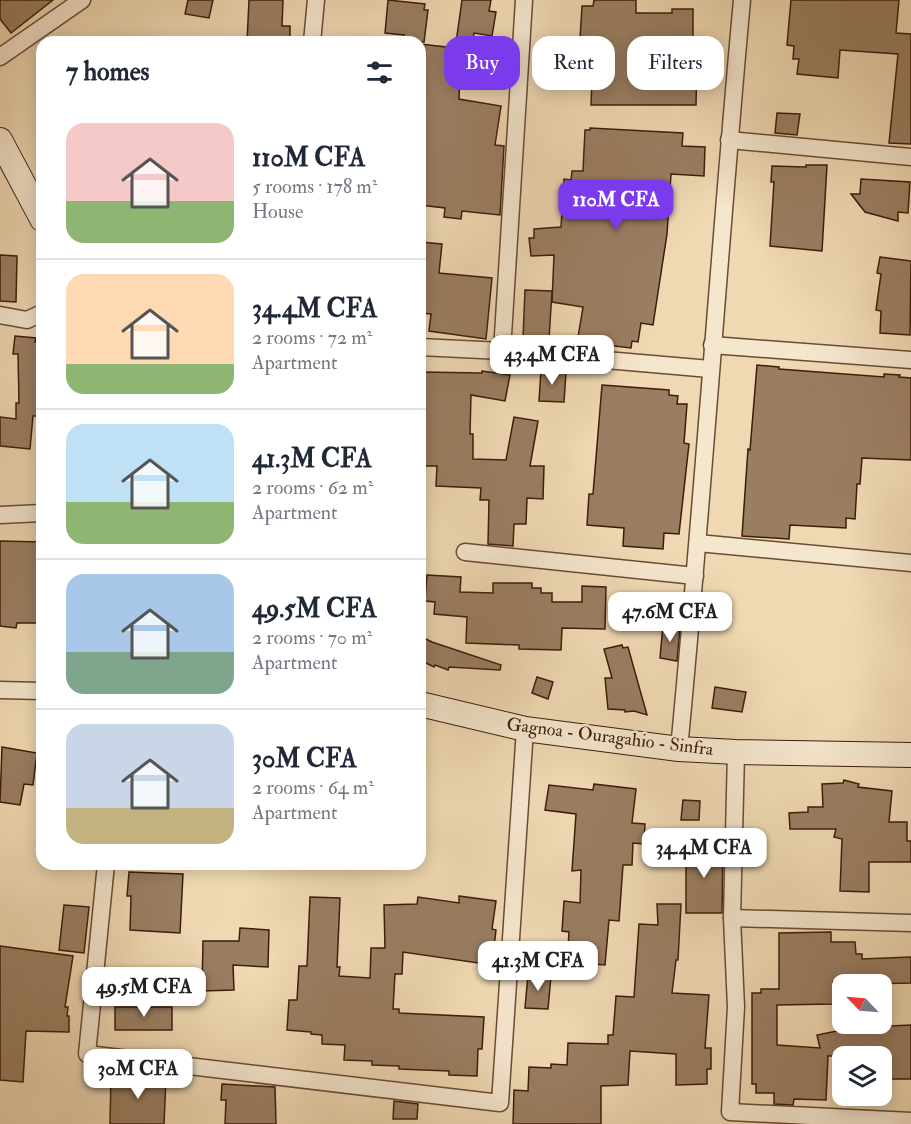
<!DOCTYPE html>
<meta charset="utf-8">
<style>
:root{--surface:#fff;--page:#f6f6f7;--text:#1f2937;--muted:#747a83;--line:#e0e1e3;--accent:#7c3aed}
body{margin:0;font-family:"IM FELL Double Pica",serif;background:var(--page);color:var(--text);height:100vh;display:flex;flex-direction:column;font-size:22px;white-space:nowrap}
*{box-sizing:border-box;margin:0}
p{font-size:20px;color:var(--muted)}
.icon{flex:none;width:33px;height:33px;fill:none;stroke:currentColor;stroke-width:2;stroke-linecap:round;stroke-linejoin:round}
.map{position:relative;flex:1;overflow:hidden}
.sheet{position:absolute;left:36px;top:36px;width:390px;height:834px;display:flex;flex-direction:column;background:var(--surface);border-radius:18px;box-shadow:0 3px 15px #0003}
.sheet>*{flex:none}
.guide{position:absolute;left:444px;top:36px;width:376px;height:54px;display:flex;gap:12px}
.needle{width:39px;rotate:295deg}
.controls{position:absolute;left:832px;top:974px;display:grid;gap:12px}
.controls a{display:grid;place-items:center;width:60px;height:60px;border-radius:12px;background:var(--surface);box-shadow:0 3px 15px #0003;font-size:30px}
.price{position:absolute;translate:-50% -51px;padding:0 14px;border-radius:12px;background:#fff;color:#222;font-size:20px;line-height:39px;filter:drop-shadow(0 2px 3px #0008)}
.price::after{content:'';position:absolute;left:50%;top:36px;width:18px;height:14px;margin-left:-9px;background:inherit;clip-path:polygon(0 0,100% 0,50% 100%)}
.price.current{background:var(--accent);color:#fff}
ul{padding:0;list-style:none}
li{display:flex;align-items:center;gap:18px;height:150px;padding:0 30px}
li+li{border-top:2px solid var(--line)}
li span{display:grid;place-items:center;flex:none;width:168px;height:120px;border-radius:18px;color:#555}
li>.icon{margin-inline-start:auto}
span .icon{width:72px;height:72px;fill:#fffc;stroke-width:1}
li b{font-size:26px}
h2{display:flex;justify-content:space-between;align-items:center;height:72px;padding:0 30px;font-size:26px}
.pill{padding:0 21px;border-radius:18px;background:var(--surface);box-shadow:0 3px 15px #0003;font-size:21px;line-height:54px}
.pill.current{background:var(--accent);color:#fff}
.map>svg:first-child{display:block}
.building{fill:#9a7e62;stroke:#3e1c0a;stroke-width:1.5}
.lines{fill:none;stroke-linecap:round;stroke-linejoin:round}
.street-casing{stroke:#6a4b34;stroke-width:19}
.secondary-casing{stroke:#3e1c0a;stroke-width:26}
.street{stroke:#f5e6ce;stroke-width:16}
.secondary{stroke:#f5e6ce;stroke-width:24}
.labels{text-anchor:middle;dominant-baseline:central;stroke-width:5;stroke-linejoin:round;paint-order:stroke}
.street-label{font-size:18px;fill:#3e1c0a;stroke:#f5e6ce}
</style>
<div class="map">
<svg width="911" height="1124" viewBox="0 0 911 1124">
<rect width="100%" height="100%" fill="#efd9b3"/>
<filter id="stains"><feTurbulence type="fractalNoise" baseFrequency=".00333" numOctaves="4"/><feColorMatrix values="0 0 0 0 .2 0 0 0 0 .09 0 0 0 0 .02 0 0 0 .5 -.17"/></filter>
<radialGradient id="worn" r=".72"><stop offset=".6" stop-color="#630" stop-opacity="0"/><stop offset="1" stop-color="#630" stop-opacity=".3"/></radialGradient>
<g class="building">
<polygon points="0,0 53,0 11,33 0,19"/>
<polygon points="188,0 213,0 209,18 185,14"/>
<polygon points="249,0 283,0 282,26 290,26 290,42 247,42"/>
<polygon points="388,0 425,4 424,10 428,10 424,42 403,42 404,35 385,33"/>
<polygon points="462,0 491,0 489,11 496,12 492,36 474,33 472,46 456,43"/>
<polygon points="594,0 636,0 636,13 672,13 672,9 693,9 693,62 697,62 696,105 591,105 593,53 591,52 592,39 580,39 582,6 593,6"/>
<polygon points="791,0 899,0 896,33 911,34 911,144 889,143 898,54 840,50 838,78 797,74 799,59 793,59 794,46 787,45"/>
<polygon points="420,44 455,48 452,73 460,74 459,99 501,106 495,145 504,146 500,215 462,211 461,219 444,217 445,208 420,205"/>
<polygon points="777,113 800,114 797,135 775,133"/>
<polygon points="590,128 683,133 682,146 705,147 704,176 671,174 667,234 653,325 641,323 638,342 632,341 631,348 606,345 606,349 572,346 572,337 578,337 583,307 552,302 554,255 531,256 529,238 534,238 534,229 561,227 564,179 571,180 572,171 583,171 585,130 590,130"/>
<polygon points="806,165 827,165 822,251 770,246 774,182 771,182 772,166 806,167"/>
<polygon points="861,179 910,182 908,213 898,212 898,221 865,212 851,194 860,194"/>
<polygon points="420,242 442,244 439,273 492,278 486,339 429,331 431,314 420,313"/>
<polygon points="0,255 17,256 16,302 0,301"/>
<polygon points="880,257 911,261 910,335 880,333 881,311 876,310 881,274 877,273"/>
<polygon points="525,290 552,291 549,339 523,338"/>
<polygon points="15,336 36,338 35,342 42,343 42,416 33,416 30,449 0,446 0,417 16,419 16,403 19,403 18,354 13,354"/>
<polygon points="757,365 779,367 779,369 884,377 884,374 900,375 899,377 911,378 911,460 862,458 860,484 857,484 855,519 846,518 846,528 790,525 789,539 742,536 748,449 750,450"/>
<polygon points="541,370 566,372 564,402 539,401"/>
<polygon points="482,371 510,375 505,401 471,395 470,434 473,434 473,459 506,460 514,417 538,421 530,466 544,466 543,499 527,498 526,524 514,524 513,546 488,544 489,500 480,500 481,488 436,486 437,466 420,466 422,372 482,373"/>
<polygon points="602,385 669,390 669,395 678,396 677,404 687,404 684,443 689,444 679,534 664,533 663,549 623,546 624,528 587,525 589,494 593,494"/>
<polygon points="0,541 42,542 42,623 17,623 16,628 0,626"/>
<polygon points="427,575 461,577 460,592 493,593 493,583 532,583 532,588 541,588 541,593 552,593 552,602 582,602 582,586 606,587 605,629 562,628 561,650 519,649 519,645 466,643 467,617 434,614 435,602 425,601"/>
<polygon points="663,625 680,628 677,661 660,658"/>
<polygon points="420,636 432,642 501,665 500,670 449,667 448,670 435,665 434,667 420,660"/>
<polygon points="622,645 623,648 628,647 647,715 634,711 625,712 625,710 608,709 605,678 612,678 604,649"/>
<polygon points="537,677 553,682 548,699 532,693"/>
<polygon points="715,687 746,692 742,712 712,708"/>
<polygon points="2,747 37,753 33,785 24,784 20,805 0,802"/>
<polygon points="844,780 859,784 858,787 892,791 889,822 907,822 907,841 911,841 911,862 869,862 869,892 840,891 842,839 834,837 836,829 790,829 789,813 808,812 808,807 823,807 822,784 843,783"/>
<polygon points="594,784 636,789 632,823 645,824 644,844 633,843 632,865 623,865 619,921 609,920 605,965 567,962 569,932 562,931 564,901 580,903 581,870 572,871 576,814 545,810 549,785 593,790"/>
<polygon points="683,800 700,801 699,820 681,820"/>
<polygon points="689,843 723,847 722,913 686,913 686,868"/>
<polygon points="129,872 183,874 180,933 130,930 131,896 127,896"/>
<polygon points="459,896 496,901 492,929 496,930 492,965 403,952 402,974 395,974 393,1009 399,1009 399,1013 484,1017 482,1049 478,1049 477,1076 449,1075 449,1071 399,1069 399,1066 372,1065 372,1061 344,1060 345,1045 322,1044 322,1035 311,1034 311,1032 287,1030 289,1000 297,1000 299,966 307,966 310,897 340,898 337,967 340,967 339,976 370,978 371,948 385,948 384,905 417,904 418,897 459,903"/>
<polygon points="657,904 681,904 678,960 676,960 672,993 709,995 705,1048 711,1048 711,1069 707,1069 707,1084 676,1085 676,1054 630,1051 628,1085 601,1086 601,1124 513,1124 514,1090 528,1091 529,1067 551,1068 551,1064 567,1065 568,1043 608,1044 608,1035 613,1035 616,996 634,997 639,924 658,925"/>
<polygon points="64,905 89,907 84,953 59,950"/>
<polygon points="240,928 269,930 268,967 233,965 234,990 202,991 203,941 239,941"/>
<polygon points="831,932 831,942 855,942 856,954 862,954 862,959 911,957 911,983 867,984 867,981 833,981 833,1004 777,1005 777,1045 820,1048 817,1035 876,1023 890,1023 890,1026 911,1025 911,1079 890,1079 890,1069 882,1069 882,1056 828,1056 826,1100 794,1099 793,1105 774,1104 774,1093 756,1093 756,1084 752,1084 752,993 761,993 761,989 779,989 779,933"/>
<polygon points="0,946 73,956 65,1007 68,1007 67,1016 69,1016 69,1032 26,1031 23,1082 0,1080"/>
<polygon points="528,975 551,976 548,1009 525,1008"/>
<rect x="115" y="1007" width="57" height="23"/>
<polygon points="111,1076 166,1077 164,1124 110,1124"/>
<polygon points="222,1084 275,1087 276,1124 225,1124 226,1100 221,1100"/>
<polygon points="394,1101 418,1104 417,1119 393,1119"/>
</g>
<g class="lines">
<defs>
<g id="street">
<polyline points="312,42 316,0"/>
<polyline points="0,57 82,0"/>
<polyline points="729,140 911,157"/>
<polyline points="0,315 27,320 42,313"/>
<polyline points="712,345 911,360"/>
<polyline points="420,347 502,351 710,369"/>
<polyline points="502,351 524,0"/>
<polyline points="0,515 42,513"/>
<polyline points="698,543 911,563"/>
<polyline points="465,552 695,576"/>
<polyline points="0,690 42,691"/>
<path d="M679,749C703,500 719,250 742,0"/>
<polyline points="736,752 732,918 736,1007 730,1112 911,1121"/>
<polyline points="106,864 87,1054 500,1103 525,729"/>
<polyline points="732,918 911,923"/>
</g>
<g id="secondary">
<polyline points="0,140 42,219"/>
<polyline points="420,704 525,729 679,749 736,752 911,755"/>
</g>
</defs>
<use href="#street" class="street-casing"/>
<use href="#secondary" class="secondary-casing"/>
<use href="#street" class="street"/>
<use href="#secondary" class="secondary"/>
</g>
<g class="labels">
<g class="street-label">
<text transform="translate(610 737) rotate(7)">Gagnoa - Ouragahio - Sinfra</text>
</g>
</g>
<rect width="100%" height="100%" filter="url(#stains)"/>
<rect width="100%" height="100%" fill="url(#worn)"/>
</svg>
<div class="controls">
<a><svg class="needle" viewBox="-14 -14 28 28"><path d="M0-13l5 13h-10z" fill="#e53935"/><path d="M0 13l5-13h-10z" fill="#747a83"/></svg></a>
<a><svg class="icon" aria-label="layers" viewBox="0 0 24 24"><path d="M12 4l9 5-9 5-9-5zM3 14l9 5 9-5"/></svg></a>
</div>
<b class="price current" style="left:616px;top:231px">110M CFA</b>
<b class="price" style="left:552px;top:386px">43.4M CFA</b>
<b class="price" style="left:670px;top:643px">47.6M CFA</b>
<b class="price" style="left:704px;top:879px">34.4M CFA</b>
<b class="price" style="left:538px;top:992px">41.3M CFA</b>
<b class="price" style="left:144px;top:1018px">49.5M CFA</b>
<b class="price" style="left:138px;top:1100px">30M CFA</b>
<div class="guide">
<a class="pill current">Buy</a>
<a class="pill">Rent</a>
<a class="pill">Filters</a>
</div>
<section class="sheet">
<h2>7 homes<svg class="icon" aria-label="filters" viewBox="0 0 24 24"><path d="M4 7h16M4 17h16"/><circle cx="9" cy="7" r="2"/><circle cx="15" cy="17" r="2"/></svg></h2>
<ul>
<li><span style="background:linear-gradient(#f6c9c9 65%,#8fb573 0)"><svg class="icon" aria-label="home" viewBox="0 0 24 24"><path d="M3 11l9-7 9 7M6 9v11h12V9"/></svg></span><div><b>110M CFA</b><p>5 rooms · 178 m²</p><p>House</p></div></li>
<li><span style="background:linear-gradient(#ffd9b3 75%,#8fb573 0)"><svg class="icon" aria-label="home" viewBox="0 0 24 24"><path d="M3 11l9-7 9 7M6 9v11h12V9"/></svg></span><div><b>34.4M CFA</b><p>2 rooms · 72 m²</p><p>Apartment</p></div></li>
<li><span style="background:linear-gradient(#bfe0f5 65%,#8fb573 0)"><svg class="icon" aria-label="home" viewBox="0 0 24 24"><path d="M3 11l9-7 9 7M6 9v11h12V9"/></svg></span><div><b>41.3M CFA</b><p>2 rooms · 62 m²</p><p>Apartment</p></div></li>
<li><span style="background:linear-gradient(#a9c7e8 65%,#7fa58c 0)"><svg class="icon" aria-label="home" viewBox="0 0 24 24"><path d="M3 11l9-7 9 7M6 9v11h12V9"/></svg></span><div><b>49.5M CFA</b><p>2 rooms · 70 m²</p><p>Apartment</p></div></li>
<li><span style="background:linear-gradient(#c9d6e8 70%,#c2b280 0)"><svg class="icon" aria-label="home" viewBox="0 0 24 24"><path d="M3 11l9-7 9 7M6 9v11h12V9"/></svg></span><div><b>30M CFA</b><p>2 rooms · 64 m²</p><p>Apartment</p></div></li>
</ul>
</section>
</div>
